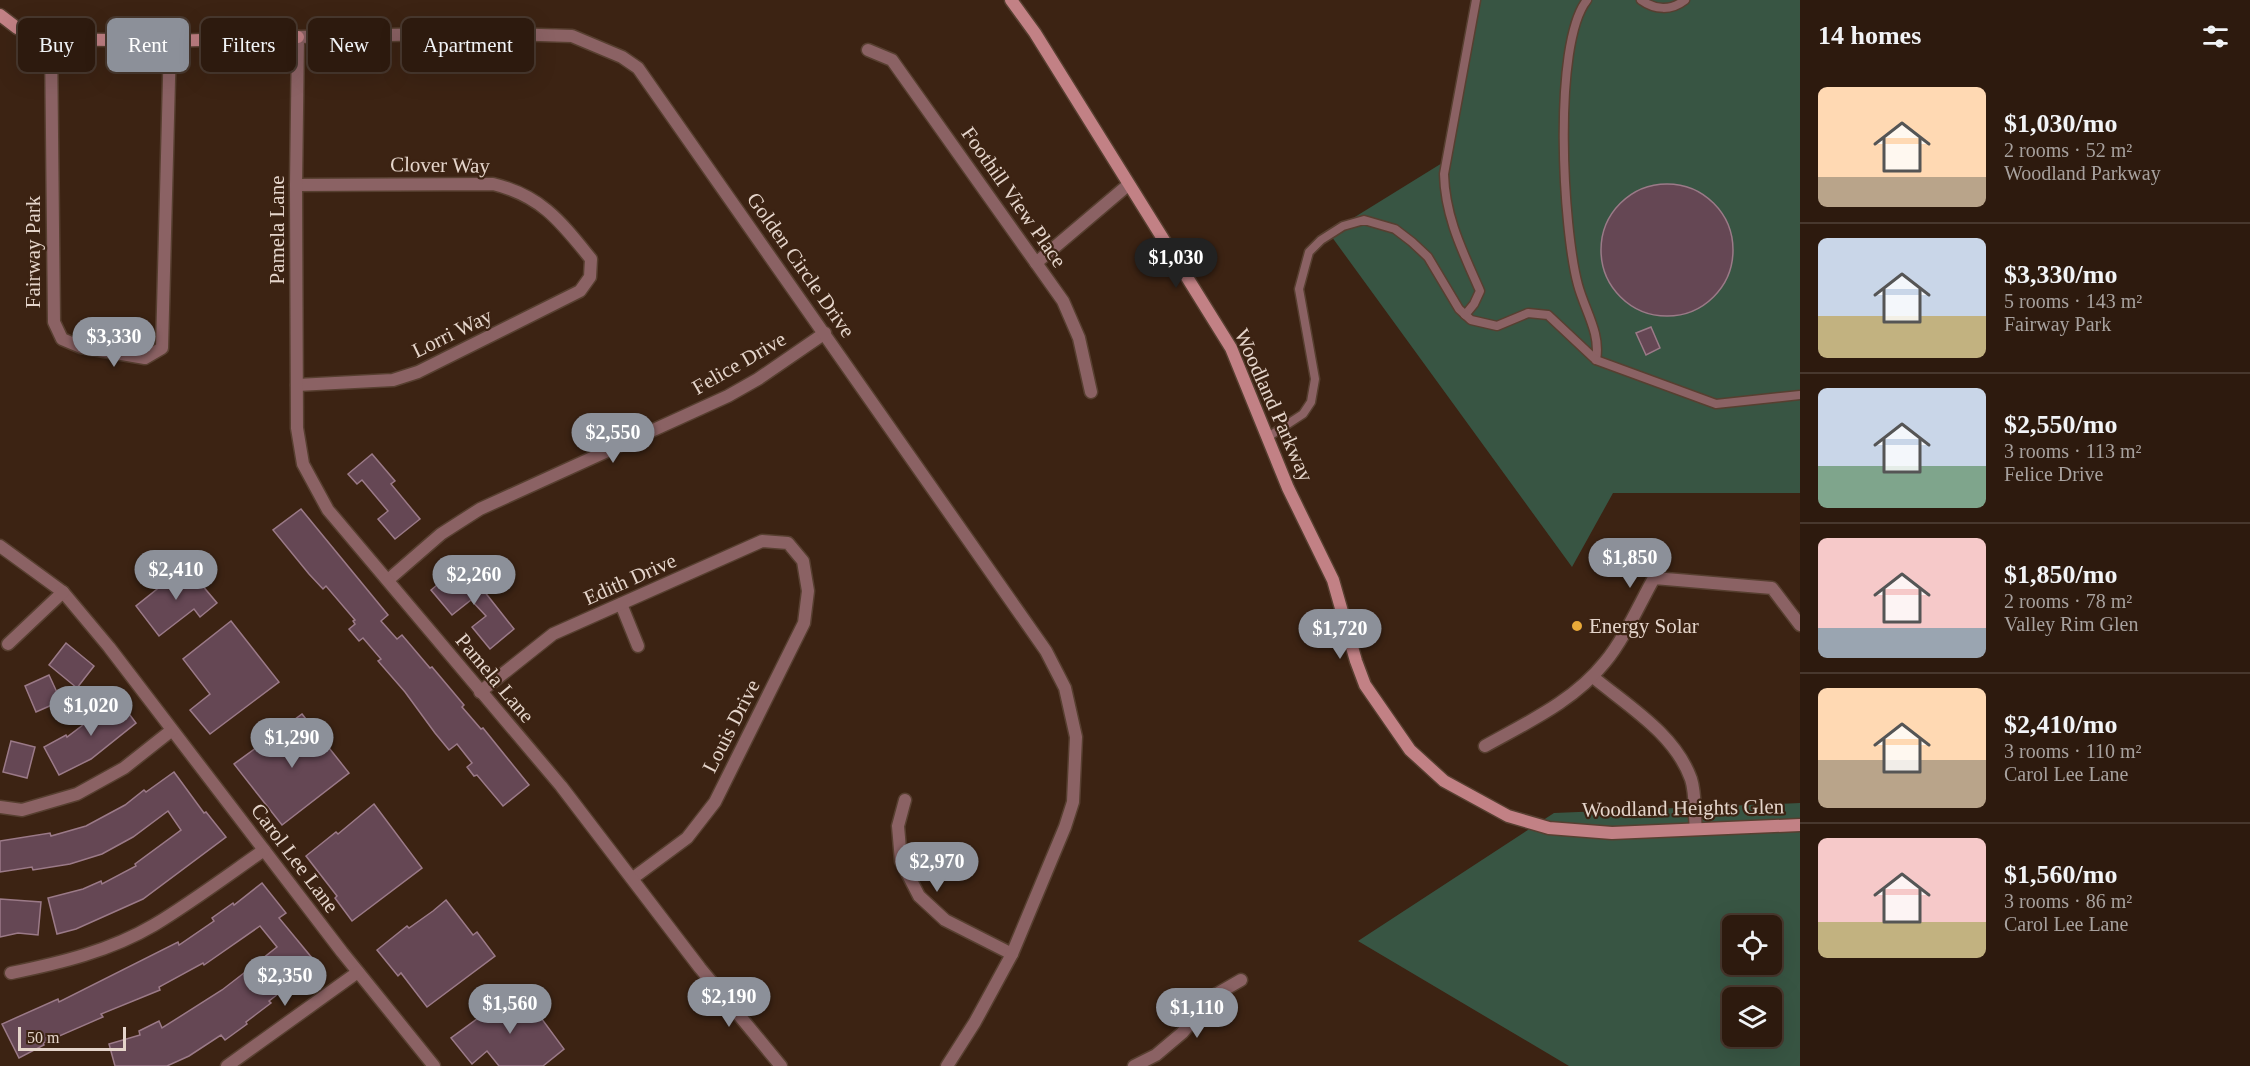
<!DOCTYPE html>
<meta charset="utf-8">
<style>
:root{--surface:#2d1a0e;--page:#39271c;--text:#f1f3f6;--muted:#a7a19e;--line:#48382e;--accent:#8c9099}
body{margin:0;font-family:Georgia,serif;background:var(--page);color:var(--text);height:100vh;display:flex;flex-direction:column;font-size:22px;white-space:nowrap}
*{box-sizing:border-box;margin:0}
p{font-size:20px;color:var(--muted)}
.icon{flex:none;width:33px;height:33px;fill:none;stroke:currentColor;stroke-width:2;stroke-linecap:round;stroke-linejoin:round}
.map{position:relative;flex:1;overflow:hidden}
.side{display:flex;flex-direction:column;background:var(--surface);width:450px}
.side>*{flex:none}
.guide{position:absolute;left:18px;top:18px;width:570px;height:54px;display:flex;gap:12px}
.fabs{position:absolute;left:1722px;top:915px;display:grid;gap:12px}
.fabs a{display:grid;place-items:center;width:60px;height:60px;border-radius:9px;background:var(--surface);box-shadow:0 6px 24px #0002,0 0 0 2px var(--line);font-size:30px}
.scale{position:absolute;left:18px;bottom:15px;width:108px;box-sizing:border-box;padding-left:6px;border:3px solid #e5d5cb;border-top:0;font-size:16px;line-height:21px;white-space:nowrap;color:#e5d5cb;-webkit-text-stroke:4px #3c2313;paint-order:stroke}
.price{position:absolute;translate:-50% -51px;padding:0 14px;border-radius:21px;background:var(--accent);color:#fff;font-size:20px;line-height:39px;filter:drop-shadow(0 2px 3px #0008)}
.price::after{content:'';position:absolute;left:50%;top:36px;width:18px;height:14px;margin-left:-9px;background:inherit;clip-path:polygon(0 0,100% 0,50% 100%)}
.price.active{background:#222;color:#fff}
ul{padding:0;list-style:none}
li{display:flex;align-items:center;gap:18px;height:150px;padding:0 18px}
li+li{border-top:2px solid var(--line)}
li span{display:grid;place-items:center;flex:none;width:168px;height:120px;border-radius:9px;color:#555}
li>.icon{margin-inline-start:auto}
span .icon{width:72px;height:72px;fill:#fffc;stroke-width:1}
li b{font-size:26px}
h2{display:flex;justify-content:space-between;align-items:center;height:72px;padding:0 18px;font-size:26px}
.chip{padding:0 21px;border-radius:9px;background:var(--surface);box-shadow:0 6px 24px #0002,0 0 0 2px var(--line);font-size:21px;line-height:54px}
.chip.active{background:var(--accent);color:#fff}
main{display:flex;flex:1;min-height:0}
.map>svg:first-child{display:block}
.green{fill:#385543;fill-rule:evenodd}
.building{fill:#654754;stroke:#9b7a88;stroke-width:1.5}
.lines{fill:none;stroke-linecap:round;stroke-linejoin:round}
.lane-casing{stroke:#573f30;stroke-width:11}
.street-casing{stroke:#573f30;stroke-width:15}
.secondary-casing{stroke:#573f30;stroke-width:15}
.lane{stroke:#8b6264;stroke-width:8}
.street{stroke:#8b6264;stroke-width:12}
.secondary{stroke:#c28185;stroke-width:12}
.poi-dot{fill:#eaaa39;stroke:#3c2313;stroke-width:2}
.labels{text-anchor:middle;dominant-baseline:central;stroke-width:4.5;stroke-linejoin:round;paint-order:stroke}
.street-label{font-size:21px;fill:#e5d5cb;stroke:#3c2313}
.poi-label{font-size:21px;fill:#e5d5cb;stroke:#3c2313;text-anchor:start}
</style>
<main>
<div class="map">
<svg width="1800" height="1066" viewBox="0 0 1800 1066">
<rect width="100%" height="100%" fill="#3c2313"/>
<g class="green">
<polygon points="1476,0 1800,0 1800,493 1613,493 1572,567 1329,233 1447,160"/>
<path d="M1800,803V1066H1569L1358,941L1554,813ZM1732,926H1772V964H1732ZM1732,998H1772V1036H1732Z"/>
</g>
<g class="building">
<circle cx="1667" cy="250" r="66"/>
<polygon points="1651,327 1660,348 1646,355 1636,333"/>
<polygon points="372,454 395,481 391,484 420,519 395,539 378,519 388,511 362,480 357,484 348,474"/>
<polygon points="301,509 388,615 381,621 397,639 402,635 430,668 432,667 464,705 462,707 481,729 483,728 529,785 503,806 477,775 474,776 467,767 472,763 457,744 449,750 435,733 405,692 378,661 381,659 363,638 359,641 349,629 355,624 353,621 355,620 326,586 323,589 309,574 273,530"/>
<polygon points="186,566 217,603 200,617 194,609 159,636 136,606"/>
<polygon points="455,570 462,579 469,572 514,629 490,649 472,627 486,616 471,600 452,615 431,590"/>
<polygon points="231,621 279,682 210,734 190,710 210,694 183,659"/>
<polygon points="66,643 94,666 77,688 49,665"/>
<polygon points="49,675 61,701 36,712 25,686"/>
<polygon points="115,695 136,723 91,759 59,775 44,747 66,735 67,737 96,715 94,711"/>
<polygon points="302,714 349,773 282,825 234,764"/>
<polygon points="11,741 35,747 27,778 3,772"/>
<polygon points="174,772 204,813 206,812 226,837 143,899 76,929 57,934 48,898 83,889 101,881 102,884 136,866 135,864 181,830 168,811 133,837 102,854 70,864 33,870 32,867 0,872 0,841 50,833 51,836 86,826 125,805 144,790 146,792"/>
<polygon points="374,804 422,868 352,921 335,898 337,896 306,856 336,832 338,834"/>
<polygon points="262,883 286,913 279,918 317,964 269,1001 271,1003 246,1022 247,1024 225,1040 221,1035 189,1056 167,1066 115,1066 109,1044 140,1035 139,1031 159,1021 162,1028 222,990 253,966 277,947 260,926 204,965 203,963 159,987 160,990 101,1014 103,1017 43,1043 44,1045 19,1058 2,1024 58,999 59,1002 178,942 179,945 214,921 212,918 233,903 234,905"/>
<polygon points="0,899 41,902 38,935 18,933 0,937"/>
<polygon points="446,900 473,935 477,932 495,956 427,1007 401,973 398,976 377,950 407,926 409,928 433,911"/>
<polygon points="519,988 564,1049 543,1066 499,1066 487,1051 472,1064 451,1038"/>
</g>
<g class="lines">
<defs>
<g id="lane">
<path d="M1587,0C1552,44 1563,230 1578,285C1585,311 1601,333 1596,360"/>
<path d="M1641,0C1655,10 1671,11 1685,0"/>
<path d="M1465,315L1474,304L1480,291C1463,252 1445,217 1444,174L1476,0"/>
<polyline points="1268,437 1303,414 1311,402 1315,379 1299,289 1309,252 1321,240 1343,226 1364,220 1395,229 1412,242 1428,257 1459,309 1471,320 1497,326 1528,313 1548,315 1596,360 1716,404 1800,395"/>
</g>
<g id="street">
<polyline points="51,39 54,322 62,339 81,347 145,358 162,348 170,41"/>
<polyline points="868,50 892,60 1063,301 1079,338 1091,392"/>
<path d="M296,185L493,184C542,196 561,222 591,259L590,277L580,291L418,372L393,380L297,385"/>
<polyline points="1036,263 1128,185"/>
<polyline points="0,546 63,592 109,647 342,952 434,1066"/>
<polyline points="388,580 441,534 480,509 728,396 758,379 825,333"/>
<polyline points="621,604 638,646"/>
<polyline points="8,644 63,592"/>
<path d="M1593,677C1628,706 1675,734 1691,779C1696,794 1694,814 1696,829"/>
<polyline points="480,692 553,634 762,541 788,543 803,561 808,591 804,623 715,802 687,838 633,878"/>
<path d="M1485,746C1528,722 1574,701 1605,662C1624,639 1639,605 1654,578L1772,588L1800,625"/>
<polyline points="905,800 898,826 901,861 919,896 945,920 1012,954"/>
<polyline points="0,807 22,810 77,794 124,768 172,730"/>
<path d="M11,973C60,963 110,951 154,925C192,902 228,875 264,850"/>
<polyline points="227,1066 358,972"/>
<polyline points="781,1066 700,968 561,786 328,510 303,464 297,428 296,185 298,37 479,33 572,36 622,57 638,68 1046,651 1065,688 1076,737 1073,802 1065,827 1012,954 975,1022 947,1066"/>
<polyline points="1134,1066 1156,1055 1182,1033 1215,995 1241,980"/>
</g>
<g id="secondary">
<polyline points="1011,0 1035,33 1231,348 1288,488 1333,580 1356,661 1365,685 1410,750 1444,781 1508,816 1549,828 1612,833 1800,825"/>
<polyline points="0,15 17,28 51,39 170,41 298,37"/>
</g>
</defs>
<use href="#lane" class="lane-casing"/>
<use href="#street" class="street-casing"/>
<use href="#secondary" class="secondary-casing"/>
<use href="#lane" class="lane"/>
<use href="#street" class="street"/>
<use href="#secondary" class="secondary"/>
</g>
<circle class="poi-dot" cx="1577" cy="626" r="6"/>
<g class="labels">
<g class="street-label">
<text transform="translate(440 165) rotate(1)">Clover Way</text>
<text transform="translate(1014 197) rotate(55)">Foothill View Place</text>
<text transform="translate(277 230) rotate(-90)">Pamela Lane</text>
<text transform="translate(33 252) rotate(-90)">Fairway Park</text>
<text transform="translate(801 265) rotate(55)">Golden Circle Drive</text>
<text transform="translate(452 333) rotate(-26)">Lorri Way</text>
<text transform="translate(739 363) rotate(-30)">Felice Drive</text>
<text transform="translate(1274 405) rotate(66)">Woodland Parkway</text>
<text transform="translate(630 579) rotate(-24)">Edith Drive</text>
<text transform="translate(495 678) rotate(50)">Pamela Lane</text>
<text transform="translate(731 726) rotate(-63)">Louis Drive</text>
<text transform="translate(1683 808) rotate(-1)">Woodland Heights Glen</text>
<text transform="translate(295 858) rotate(53)">Carol Lee Lane</text>
</g>
<g class="poi-label">
<text x="1589" y="626">Energy Solar</text>
</g>
</g>
</svg>
<div class="fabs">
<a><svg class="icon" aria-label="locate" viewBox="0 0 24 24"><circle cx="12" cy="12" r="6"/><path d="M12 2v4M12 18v4M2 12h4M18 12h4"/></svg></a>
<a><svg class="icon" aria-label="layers" viewBox="0 0 24 24"><path d="M12 4l9 5-9 5-9-5zM3 14l9 5 9-5"/></svg></a>
</div>
<div class="scale">50 m</div>
<b class="price active" style="left:1176px;top:289px">$1,030</b>
<b class="price" style="left:114px;top:368px">$3,330</b>
<b class="price" style="left:613px;top:464px">$2,550</b>
<b class="price" style="left:1630px;top:589px">$1,850</b>
<b class="price" style="left:176px;top:601px">$2,410</b>
<b class="price" style="left:474px;top:606px">$2,260</b>
<b class="price" style="left:1340px;top:660px">$1,720</b>
<b class="price" style="left:91px;top:737px">$1,020</b>
<b class="price" style="left:292px;top:769px">$1,290</b>
<b class="price" style="left:937px;top:893px">$2,970</b>
<b class="price" style="left:285px;top:1007px">$2,350</b>
<b class="price" style="left:729px;top:1028px">$2,190</b>
<b class="price" style="left:510px;top:1035px">$1,560</b>
<b class="price" style="left:1197px;top:1039px">$1,110</b>
<div class="guide">
<a class="chip">Buy</a>
<a class="chip active">Rent</a>
<a class="chip">Filters</a>
<a class="chip">New</a>
<a class="chip">Apartment</a>
</div>
</div>
<section class="side">
<h2>14 homes<svg class="icon" aria-label="filters" viewBox="0 0 24 24"><path d="M4 7h16M4 17h16"/><circle cx="9" cy="7" r="2"/><circle cx="15" cy="17" r="2"/></svg></h2>
<ul>
<li><span style="background:linear-gradient(#ffd9b3 75%,#b9a48a 0)"><svg class="icon" aria-label="home" viewBox="0 0 24 24"><path d="M3 11l9-7 9 7M6 9v11h12V9"/></svg></span><div><b>$1,030/mo</b><p>2 rooms · 52 m²</p><p>Woodland Parkway</p></div></li>
<li><span style="background:linear-gradient(#c9d6e8 65%,#c2b280 0)"><svg class="icon" aria-label="home" viewBox="0 0 24 24"><path d="M3 11l9-7 9 7M6 9v11h12V9"/></svg></span><div><b>$3,330/mo</b><p>5 rooms · 143 m²</p><p>Fairway Park</p></div></li>
<li><span style="background:linear-gradient(#c9d6e8 65%,#7fa58c 0)"><svg class="icon" aria-label="home" viewBox="0 0 24 24"><path d="M3 11l9-7 9 7M6 9v11h12V9"/></svg></span><div><b>$2,550/mo</b><p>3 rooms · 113 m²</p><p>Felice Drive</p></div></li>
<li><span style="background:linear-gradient(#f6c9c9 75%,#9aa5b1 0)"><svg class="icon" aria-label="home" viewBox="0 0 24 24"><path d="M3 11l9-7 9 7M6 9v11h12V9"/></svg></span><div><b>$1,850/mo</b><p>2 rooms · 78 m²</p><p>Valley Rim Glen</p></div></li>
<li><span style="background:linear-gradient(#ffd9b3 60%,#b9a48a 0)"><svg class="icon" aria-label="home" viewBox="0 0 24 24"><path d="M3 11l9-7 9 7M6 9v11h12V9"/></svg></span><div><b>$2,410/mo</b><p>3 rooms · 110 m²</p><p>Carol Lee Lane</p></div></li>
<li><span style="background:linear-gradient(#f6c9c9 70%,#c2b280 0)"><svg class="icon" aria-label="home" viewBox="0 0 24 24"><path d="M3 11l9-7 9 7M6 9v11h12V9"/></svg></span><div><b>$1,560/mo</b><p>3 rooms · 86 m²</p><p>Carol Lee Lane</p></div></li>
</ul>
</section>
</main>
